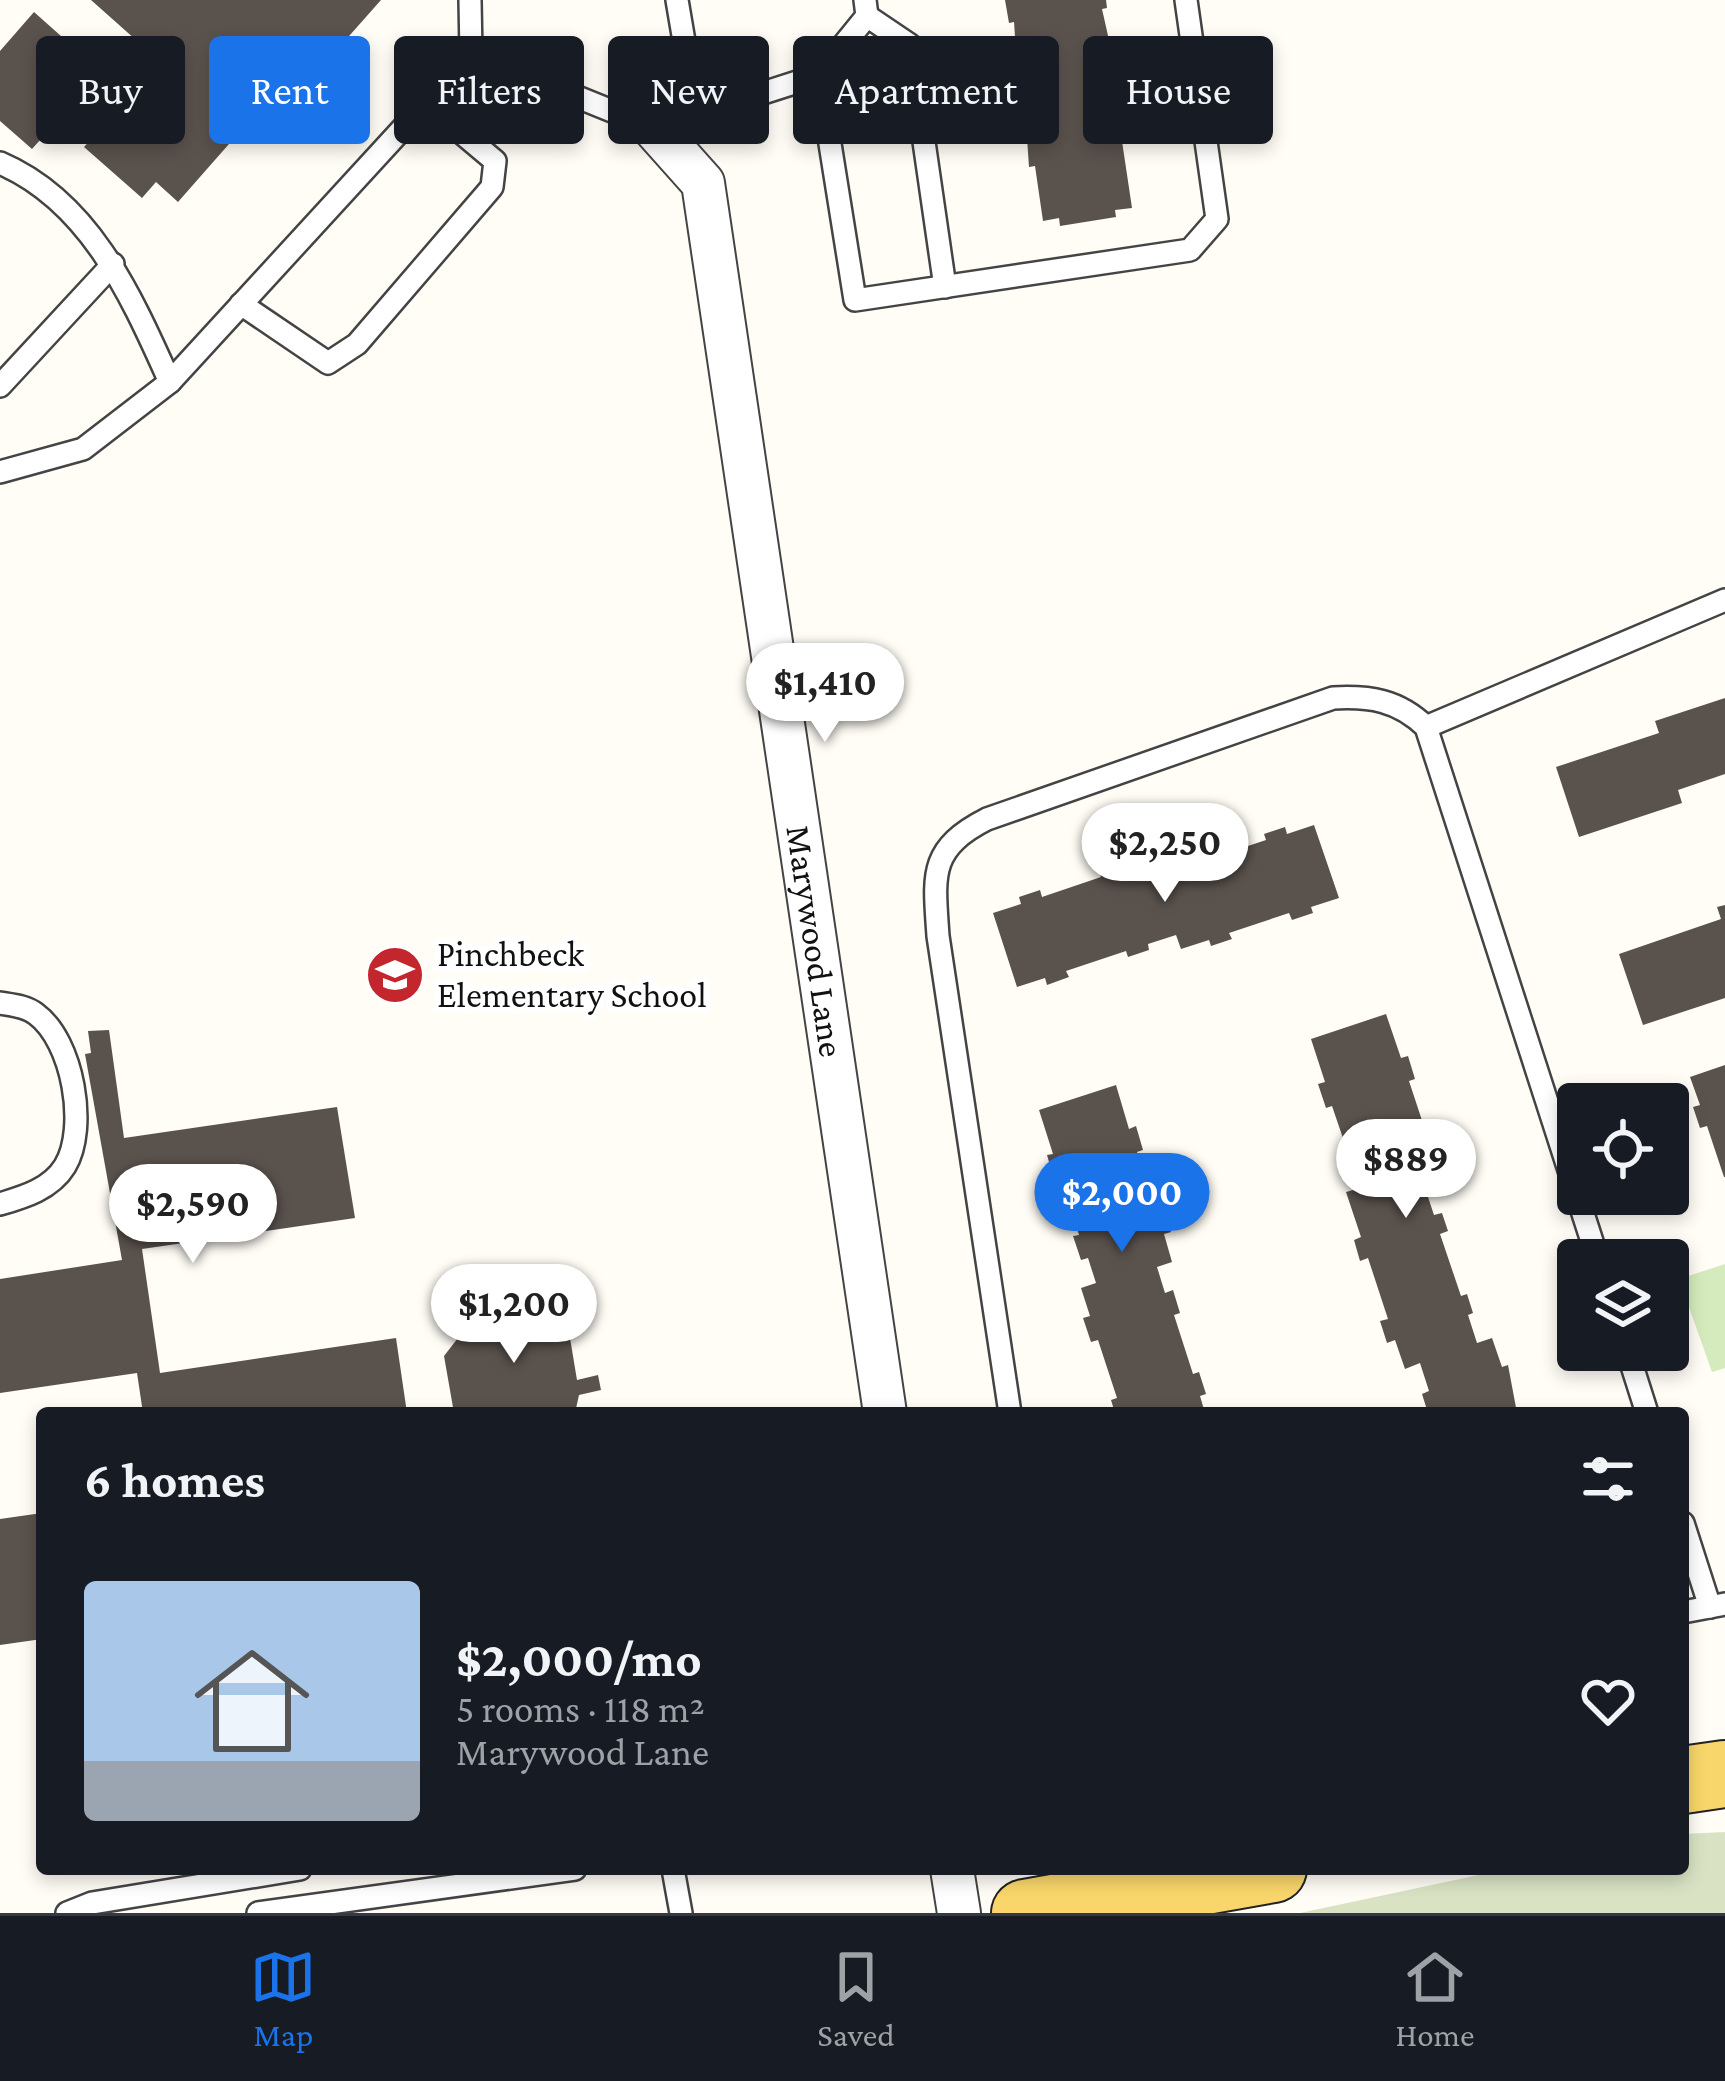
<!DOCTYPE html>
<meta charset="utf-8">
<style>
:root{--surface:#171b24;--page:#242831;--text:#f1f3f6;--muted:#9ea1a6;--line:#363941;--accent:#1a73e8}
body{margin:0;font-family:"Crimson Pro",serif;background:var(--page);color:var(--text);height:100vh;display:flex;flex-direction:column;font-size:45px;white-space:nowrap}
*{box-sizing:border-box;margin:0}
p{font-size:39px;color:var(--muted)}
.icon{flex:none;width:66px;height:66px;fill:none;stroke:currentColor;stroke-width:2;stroke-linecap:round;stroke-linejoin:round}
.map{position:relative;flex:1;overflow:hidden}
.details{position:absolute;left:36px;top:1407px;width:1653px;height:468px;display:flex;flex-direction:column;background:var(--surface);border-radius:12px;box-shadow:0 6px 18px #0003}
.details>*{flex:none}
.hud{position:absolute;left:36px;top:36px;width:1653px;height:108px;display:flex;gap:24px}
.fabs{position:absolute;left:1557px;top:1083px;display:grid;gap:24px}
.fabs a{display:grid;place-items:center;width:132px;height:132px;border-radius:12px;background:var(--surface);box-shadow:0 6px 18px #0003;font-size:60px}
.price{position:absolute;translate:-50% -102px;padding:0 27px;border-radius:42px;background:#fff;color:#222;font-size:39px;line-height:78px;filter:drop-shadow(0 3px 6px #0008)}
.price::after{content:'';position:absolute;left:50%;top:72px;width:36px;height:27px;margin-left:-18px;background:inherit;clip-path:polygon(0 0,100% 0,50% 100%)}
.price.active{background:var(--accent);color:#fff}
ul{padding:0;list-style:none}
li{display:flex;align-items:center;gap:36px;height:300px;padding:0 48px}
li+li{border-top:3px solid var(--line)}
li span{display:grid;place-items:center;flex:none;width:336px;height:240px;border-radius:12px;color:#555}
li>.icon{margin-inline-start:auto}
span .icon{width:144px;height:144px;fill:#fffc;stroke-width:1}
li b{font-size:51px}
h2{display:flex;justify-content:space-between;align-items:center;height:144px;padding:0 48px;font-size:51px}
.chip{padding:0 42px;border-radius:12px;background:var(--surface);box-shadow:0 6px 18px #0003;font-size:42px;line-height:108px}
.chip.active{background:var(--accent);color:#fff}
.menu{display:flex;justify-content:space-around;align-items:center;height:168px;border-top:3px solid var(--line);background:var(--surface);font-size:33px;color:var(--muted)}
.menu a{display:grid;justify-items:center;gap:6px}
.menu .active{color:var(--accent)}
.map>svg:first-child{display:block}
.green{fill:#d5ebbd}
.cemetery{fill:#d9e3c4}
.building{fill:#5a524d}
.lines{fill:none;stroke-linecap:round;stroke-linejoin:round}
.service-casing{stroke:#444;stroke-width:26}
.minor-casing{stroke:#444;stroke-width:46}
.primary-casing{stroke:#222;stroke-width:70}
.service{stroke:#fff;stroke-width:21}
.minor{stroke:#fff;stroke-width:42}
.primary{stroke:#f9d66b;stroke-width:66}
.labels{text-anchor:middle;dominant-baseline:central;stroke-width:12;stroke-linejoin:round;paint-order:stroke}
.street-label{font-size:36px;fill:#111;stroke:#fff}
.poi-label{font-size:36px;fill:#111;stroke:#fff;text-anchor:start}
</style>
<div class="map">
<svg width="1725" height="1913" viewBox="0 0 1725 1913">
<rect width="100%" height="100%" fill="#fffdf5"/>
<polygon class="green" points="1725,1264 1725,1368 1712,1372 1679,1279"/>
<polygon class="cemetery" points="1725,1832 1725,1913 1300,1913 1507,1869 1683,1869 1683,1834"/>
<g class="building">
<polygon points="91,0 381,0 303,88 280,67 264,86 273,94 178,202 156,182 142,198 84,147 94,136 66,111 32,149 0,121 0,51 34,12 124,92 154,56"/>
<polygon points="1005,0 1106,0 1107,8 1102,9 1118,80 1113,81 1132,208 1115,210 1116,217 1060,226 1059,218 1043,221 1035,166 1029,167 1024,95 1019,95 1014,22 1009,23"/>
<polygon points="1725,698 1725,774 1678,790 1682,803 1579,837 1556,767 1659,733 1655,721"/>
<polygon points="1314,825 1339,898 1311,907 1313,913 1292,920 1289,913 1229,933 1232,939 1211,946 1209,940 1181,949 1176,935 1148,944 1149,950 1128,957 1126,951 1066,971 1069,977 1047,985 1045,978 1017,987 993,913 1021,904 1019,897 1040,890 1042,897 1101,877 1099,869 1121,862 1123,870 1152,861 1157,876 1204,854 1206,860 1266,840 1264,834 1285,827 1287,834"/>
<polygon points="1725,905 1725,998 1643,1025 1619,954 1721,919 1717,907"/>
<polygon points="1386,1014 1401,1058 1408,1056 1415,1079 1409,1081 1436,1163 1430,1164 1436,1184 1425,1188 1434,1215 1442,1213 1448,1231 1440,1234 1461,1296 1467,1294 1473,1313 1468,1315 1477,1343 1492,1338 1502,1367 1508,1365 1517,1413 1428,1413 1422,1394 1429,1391 1420,1363 1405,1369 1395,1340 1387,1343 1380,1321 1388,1319 1368,1258 1360,1261 1354,1240 1361,1237 1346,1192 1360,1188 1332,1106 1326,1108 1318,1084 1325,1082 1311,1039"/>
<polygon points="109,1030 124,1138 337,1107 355,1218 142,1249 160,1373 396,1338 407,1413 143,1413 137,1373 0,1393 0,1279 122,1260 85,1054 91,1053 88,1031"/>
<polygon points="1725,1065 1725,1177 1724,1177 1707,1126 1700,1128 1693,1107 1700,1105 1690,1077"/>
<polygon points="1116,1085 1129,1129 1136,1126 1143,1150 1137,1152 1156,1210 1162,1207 1171,1232 1164,1234 1172,1262 1157,1267 1165,1293 1173,1290 1180,1313 1174,1315 1193,1374 1199,1372 1206,1394 1200,1396 1205,1413 1115,1413 1111,1400 1117,1398 1098,1340 1091,1342 1083,1318 1090,1316 1081,1288 1096,1283 1088,1258 1081,1260 1073,1236 1079,1235 1061,1176 1054,1179 1047,1155 1053,1154 1039,1110"/>
<polygon points="534,1306 535,1314 570,1338 577,1380 598,1375 601,1390 579,1395 575,1413 454,1413 444,1356 468,1325 468,1316"/>
<polygon points="42,1513 42,1639 0,1645 0,1519"/>
</g>
<g class="lines">
<defs>
<g id="service">
<polyline points="470,0 471,54"/>
<polyline points="867,16 910,45 945,287"/>
<polyline points="819,75 867,16 865,0"/>
<polyline points="654,128 686,53 677,0"/>
<path d="M0,163C91,202 132,298 170,382"/>
<polyline points="241,304 328,363 357,344 492,187 495,161 426,103"/>
<polyline points="0,386 113,264"/>
<polyline points="0,472 83,449 170,382 471,54 654,128 819,75 855,300 1190,250 1217,219 1186,0"/>
<polyline points="1426,727 1725,600"/>
<path d="M0,1003C12,1005 26,1006 36,1014C73,1041 88,1128 65,1166C51,1189 24,1197 0,1204"/>
<polyline points="1627,1350 1647,1413"/>
<path d="M1010,1413L938,936C934,876 928,849 987,819L1333,698C1370,696 1398,700 1426,727L1598,1260"/>
<polyline points="1683,1523 1710,1607"/>
<polyline points="1683,1612 1725,1604"/>
<polyline points="673,1869 681,1913"/>
<polyline points="67,1913 92,1903 300,1869"/>
<polyline points="258,1913 575,1869"/>
</g>
<g id="minor">
<path id="s1" d="M654,128L703,183L885,1413"/>
<polyline points="952,1869 959,1913"/>
</g>
<g id="primary">
<polyline points="1683,1780 1725,1774"/>
<polyline points="1025,1913 1273,1869"/>
</g>
</defs>
<use href="#service" class="service-casing"/>
<use href="#minor" class="minor-casing"/>
<use href="#primary" class="primary-casing"/>
<use href="#service" class="service"/>
<use href="#minor" class="minor"/>
<use href="#primary" class="primary"/>
</g>
<defs>
<symbol id="school-disc" viewBox="-11 -11 22 22"><circle r="9.5" fill="#c4262e" stroke="#fff"/><path d="M0-5L7-2L0 1L-7-2ZM-4 1L0 2.5L4 1V4Q0 6-4 4Z" fill="#fff"/></symbol>
</defs>
<g fill-rule="evenodd">
<use href="#school-disc" x="362" y="942" width="66" height="66"/>
</g>
<g class="labels">
<g class="street-label">
<text stroke="none"><textPath href="#s1" startOffset="840">Marywood Lane</textPath></text>
</g>
<g class="poi-label">
<text x="437" y="954">Pinchbeck<tspan x="437" dy="41">Elementary School</tspan></text>
</g>
</g>
</svg>
<div class="fabs">
<a><svg class="icon" aria-label="locate" viewBox="0 0 24 24"><circle cx="12" cy="12" r="6"/><path d="M12 2v4M12 18v4M2 12h4M18 12h4"/></svg></a>
<a><svg class="icon" aria-label="layers" viewBox="0 0 24 24"><path d="M12 4l9 5-9 5-9-5zM3 14l9 5 9-5"/></svg></a>
</div>
<b class="price" style="left:825px;top:745px">$1,410</b>
<b class="price" style="left:1165px;top:905px">$2,250</b>
<b class="price" style="left:1406px;top:1221px">$889</b>
<b class="price active" style="left:1122px;top:1255px">$2,000</b>
<b class="price" style="left:193px;top:1266px">$2,590</b>
<b class="price" style="left:514px;top:1366px">$1,200</b>
<div class="hud">
<a class="chip">Buy</a>
<a class="chip active">Rent</a>
<a class="chip">Filters</a>
<a class="chip">New</a>
<a class="chip">Apartment</a>
<a class="chip">House</a>
</div>
<section class="details">
<h2>6 homes<svg class="icon" aria-label="filters" viewBox="0 0 24 24"><path d="M4 7h16M4 17h16"/><circle cx="9" cy="7" r="2"/><circle cx="15" cy="17" r="2"/></svg></h2>
<ul>
<li><span style="background:linear-gradient(#a9c7e8 75%,#9aa5b1 0)"><svg class="icon" aria-label="home" viewBox="0 0 24 24"><path d="M3 11l9-7 9 7M6 9v11h12V9"/></svg></span><div><b>$2,000/mo</b><p>5 rooms · 118 m²</p><p>Marywood Lane</p></div><svg class="icon" aria-label="heart" viewBox="0 0 24 24"><path d="M12 20l-8-8c-3-5 5-10 8-4 3-6 11-1 8 4z"/></svg></li>
</ul>
</section>
</div>
<nav class="menu">
<a class="active"><svg class="icon" aria-label="map" viewBox="0 0 24 24"><path d="M3 6l6-2 6 2 6-2v14l-6 2-6-2-6 2zM9 4v14M15 6v14"/></svg>Map</a>
<a><svg class="icon" aria-label="saved" viewBox="0 0 24 24"><path d="M7 4h10v16l-5-4-5 4z"/></svg>Saved</a>
<a><svg class="icon" aria-label="home" viewBox="0 0 24 24"><path d="M3 11l9-7 9 7M6 9v11h12V9"/></svg>Home</a>
</nav>
